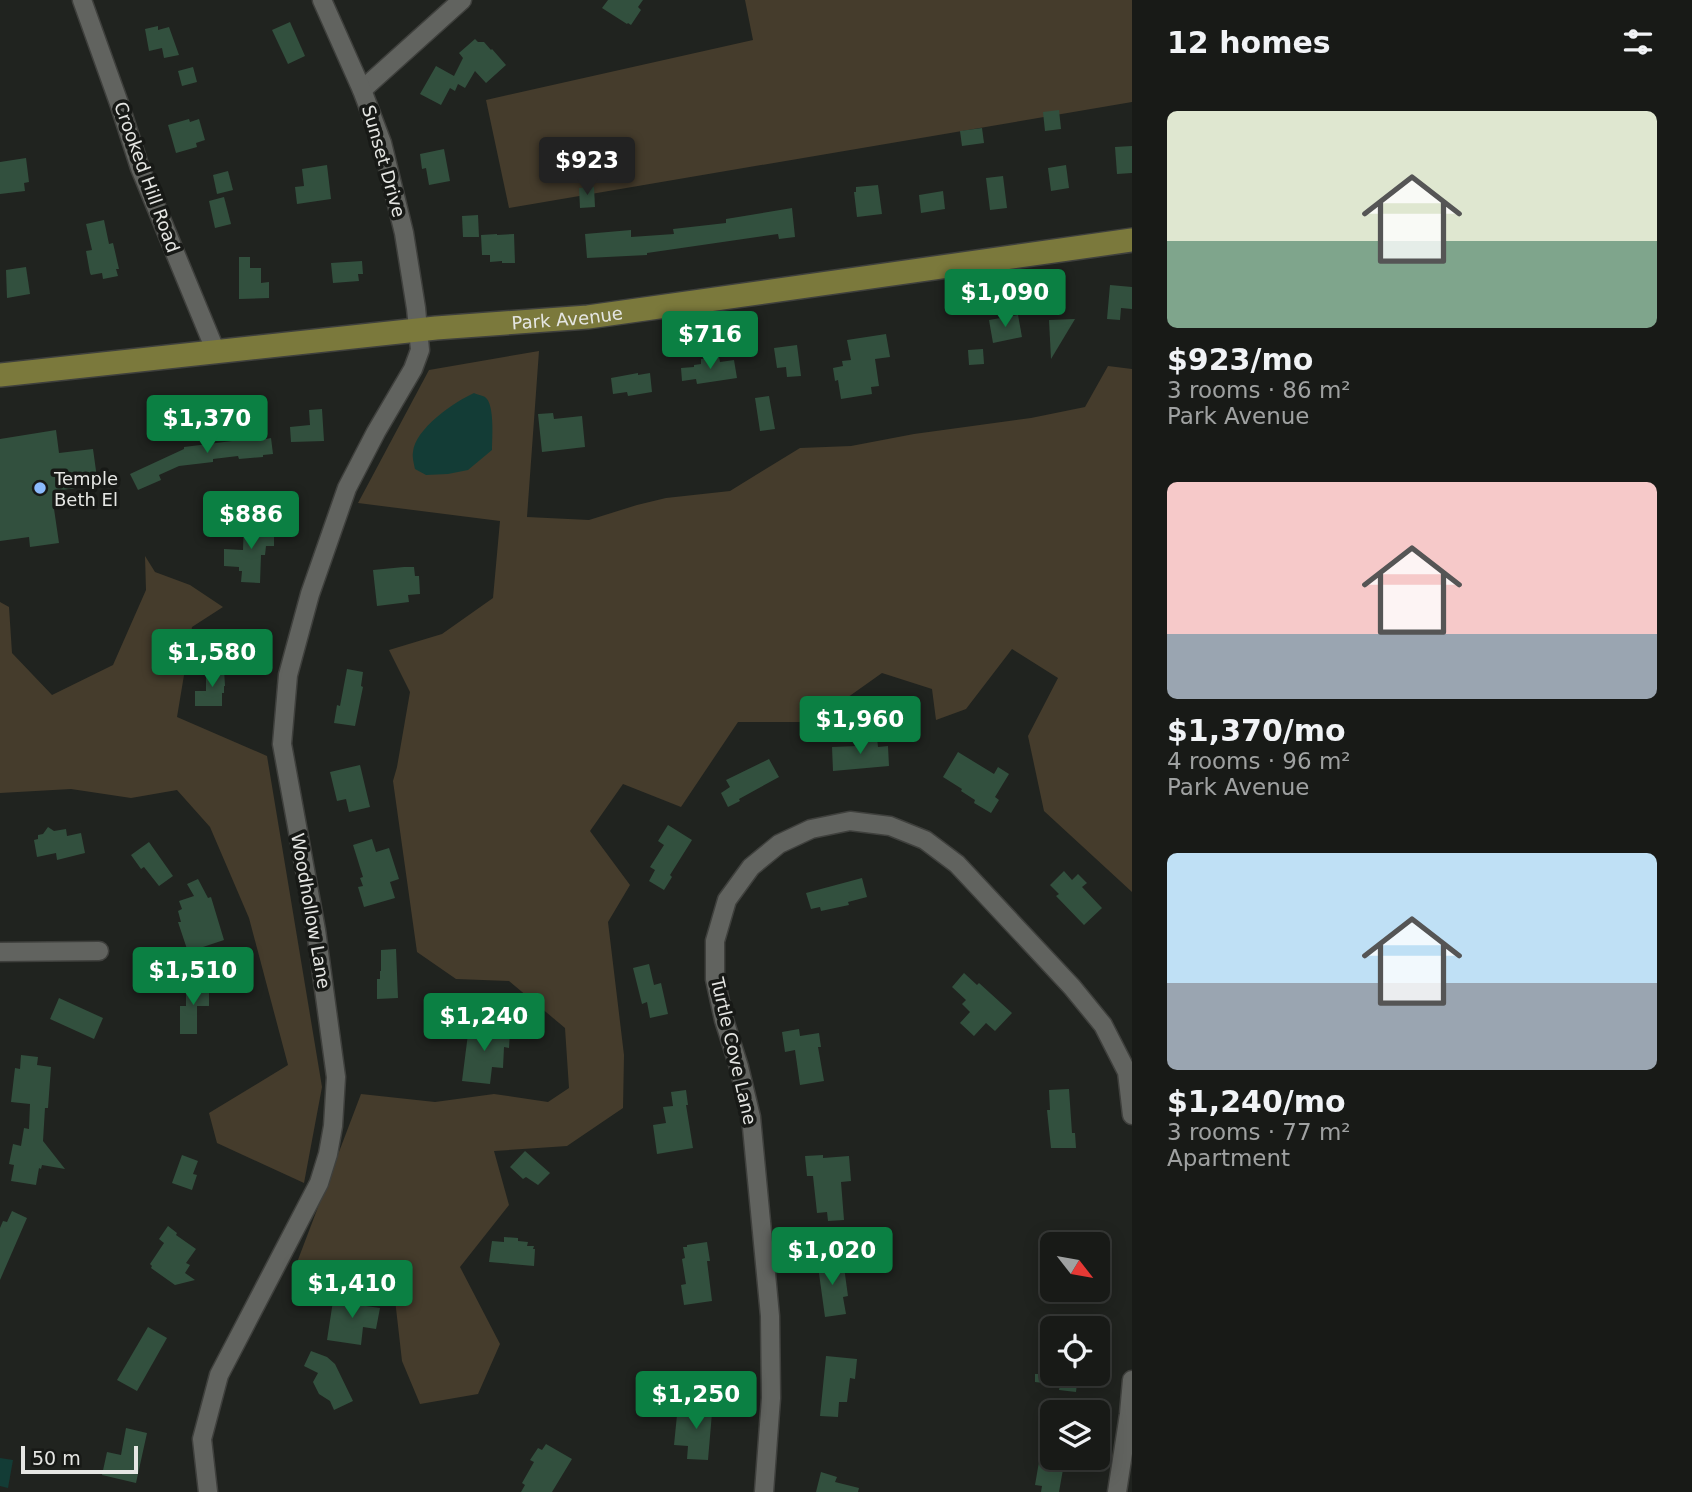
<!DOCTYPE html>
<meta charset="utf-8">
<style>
:root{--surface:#181a17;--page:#252724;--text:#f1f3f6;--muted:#9fa1a1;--line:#363836;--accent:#0b8043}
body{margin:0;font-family:"DejaVu Sans",sans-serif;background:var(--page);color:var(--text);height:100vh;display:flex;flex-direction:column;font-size:26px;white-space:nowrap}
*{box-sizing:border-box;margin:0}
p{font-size:23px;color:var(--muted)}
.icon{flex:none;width:38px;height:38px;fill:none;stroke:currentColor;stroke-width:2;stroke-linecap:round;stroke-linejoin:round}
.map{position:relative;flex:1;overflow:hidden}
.sheet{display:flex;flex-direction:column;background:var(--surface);width:560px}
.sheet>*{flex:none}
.needle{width:46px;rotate:121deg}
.fabs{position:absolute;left:1040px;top:1232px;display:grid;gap:14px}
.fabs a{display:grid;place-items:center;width:70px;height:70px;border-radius:10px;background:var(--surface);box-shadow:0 4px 18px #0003,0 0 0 2px var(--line);font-size:35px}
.scale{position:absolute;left:21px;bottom:18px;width:117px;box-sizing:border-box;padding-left:7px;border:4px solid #e5e6e3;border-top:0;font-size:19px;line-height:24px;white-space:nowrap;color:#e5e6e3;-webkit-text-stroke:5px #171916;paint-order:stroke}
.price{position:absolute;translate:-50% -60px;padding:0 16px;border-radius:7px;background:var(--accent);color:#fff;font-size:23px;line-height:46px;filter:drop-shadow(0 2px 4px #0008)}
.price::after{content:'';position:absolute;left:50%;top:42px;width:21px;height:16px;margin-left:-10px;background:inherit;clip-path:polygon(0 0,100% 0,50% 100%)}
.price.active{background:#222;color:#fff}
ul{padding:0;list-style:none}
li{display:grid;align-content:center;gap:14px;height:371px;padding:0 35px}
li span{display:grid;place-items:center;height:217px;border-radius:10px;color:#555}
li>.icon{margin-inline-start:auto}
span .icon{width:126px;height:126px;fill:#fffc;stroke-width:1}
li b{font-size:30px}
h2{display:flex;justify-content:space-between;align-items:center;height:84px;padding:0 35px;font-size:30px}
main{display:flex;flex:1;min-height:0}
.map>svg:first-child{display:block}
.green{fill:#453c2c}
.water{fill:#133c36}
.building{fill:#32503e}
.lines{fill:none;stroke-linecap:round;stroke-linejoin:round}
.minor-casing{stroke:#3f403d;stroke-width:21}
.major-casing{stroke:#3f403d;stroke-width:26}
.minor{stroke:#61635f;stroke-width:18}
.major{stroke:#7b793c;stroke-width:23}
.poi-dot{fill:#8bbafc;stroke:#171916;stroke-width:2.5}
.labels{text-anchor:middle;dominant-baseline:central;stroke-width:7;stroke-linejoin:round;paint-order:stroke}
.street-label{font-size:18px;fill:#e5e6e3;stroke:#171916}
.poi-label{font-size:18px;fill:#e5e6e3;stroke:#171916;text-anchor:start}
</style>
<main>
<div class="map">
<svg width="1132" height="1492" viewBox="0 0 1132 1492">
<rect width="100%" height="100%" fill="#20231f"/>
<g class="green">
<polygon points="745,0 1132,0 1132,102 509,208 486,100 753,40"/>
<polygon points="539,351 527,517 589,520 637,505 666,498 730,491 800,448 851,446 914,434 1031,418 1085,407 1108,366 1132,369 1132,892 1044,811 1028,736 1058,678 1012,649 966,709 936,720 932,689 882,673 813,722 738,722 681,807 623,784 590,831 630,885 608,922 624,1055 623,1108 567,1146 494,1151 509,1205 460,1267 500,1344 478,1394 420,1404 402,1361 392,1273 296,1265 361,1094 435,1102 494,1094 548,1102 569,1088 565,1028 509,981 456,979 417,952 393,781 397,767 410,692 389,650 442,634 493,598 500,521 358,503 429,370"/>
<polygon points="145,556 155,572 190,585 223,607 192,627 177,717 267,756 322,1087 304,1183 217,1143 209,1113 288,1065 249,918 210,827 177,790 131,798 71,789 0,793 0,602 9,607 12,653 52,695 113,665 146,590"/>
</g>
<g class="water">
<path d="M474,393C476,394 483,396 485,397C495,404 492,439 492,450L468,470L448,474L426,475L415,469C414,464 412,457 413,452C415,429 454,402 474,393Z"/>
<polygon points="0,1458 13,1460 8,1488 0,1486"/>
</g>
<g class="building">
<polygon points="608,0 643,0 638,7 641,10 631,25 628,23 627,24 602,8"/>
<polygon points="290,22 305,56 288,64 272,30"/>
<polygon points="158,26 158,30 169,27 179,55 164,58 162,48 149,51 145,29"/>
<polygon points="475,39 478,42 484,42 491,50 492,49 506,65 486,83 475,71 465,88 458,84 455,91 450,88 441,105 420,94 436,66 454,76 463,58 459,53"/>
<polygon points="193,67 197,82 182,86 178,71"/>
<polygon points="1059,110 1061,129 1045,131 1043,112"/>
<polygon points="189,119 190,122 199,119 205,140 196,143 197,147 176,153 168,125"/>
<polygon points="982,128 984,143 962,146 960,131"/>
<polygon points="1132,146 1132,173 1117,174 1115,147"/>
<polygon points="444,149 450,181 429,185 426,168 422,169 420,154"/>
<polygon points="26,158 29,182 24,183 25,191 0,194 0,162"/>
<polygon points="327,165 331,199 297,204 295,187 304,186 302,169"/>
<polygon points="1066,165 1069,188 1051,191 1048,168"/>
<polygon points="228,171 233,190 217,194 213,175"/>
<polygon points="1003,176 1007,208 990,210 986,178"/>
<polygon points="878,185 882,214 857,217 854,192 856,192 856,187"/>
<polygon points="594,187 595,207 580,208 579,188"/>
<polygon points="943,191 945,209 921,213 919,195"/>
<polygon points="224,197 231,224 215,228 209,201"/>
<polygon points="792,208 795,237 779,239 778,234 647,253 647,255 587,258 585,234 631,230 631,237 674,234 673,229 726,223 726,219"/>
<polygon points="478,215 479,237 463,237 462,216"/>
<polygon points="104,220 109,244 113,243 119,269 116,269 118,276 103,279 102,273 91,275 90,273 86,251 92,250 86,224"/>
<polygon points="497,234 497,235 514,234 515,263 502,263 502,261 490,262 490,255 482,255 481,235"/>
<polygon points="239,257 250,257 250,268 261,268 261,283 269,282 269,298 239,299"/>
<polygon points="362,261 363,274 358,274 359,281 333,283 331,263"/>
<polygon points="26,267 30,294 7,298 6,270"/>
<polygon points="1110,285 1132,287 1132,309 1121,308 1120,320 1107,319"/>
<polygon points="1018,315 1022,337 993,343 989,320"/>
<polygon points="1075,319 1051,359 1049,320"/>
<polygon points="886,334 890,357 875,359 879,386 871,387 872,394 841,399 838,380 835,381 833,368 843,366 842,361 851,360 847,340"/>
<polygon points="797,345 801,376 787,377 786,367 777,368 774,348"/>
<polygon points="983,349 984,364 969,365 968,350"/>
<polygon points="719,357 720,362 734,360 737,378 697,384 696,379 682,381 681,368 694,367 694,365 701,364 701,359"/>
<polygon points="638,373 638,375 650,373 652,392 628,396 627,392 613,394 611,378"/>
<polygon points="769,396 775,429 760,431 755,398"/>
<polygon points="322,409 324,441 291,442 290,427 310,425 309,410"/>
<polygon points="553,413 554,419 582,416 585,447 542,452 538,414"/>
<polygon points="258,426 258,428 261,428 262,436 265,435 266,439 271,438 273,454 263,455 263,457 239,459 238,456 213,459 213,462 179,466 159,475 161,480 138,490 130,474 184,449 184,447 240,440 240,430 245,429 246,427"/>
<polygon points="56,430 59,453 93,449 98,485 62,490 53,502 59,543 30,547 29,537 0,541 0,439"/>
<polygon points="244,521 272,522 272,534 274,534 274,546 266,546 265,555 261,555 260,583 241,582 242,571 239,571 239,567 224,566 224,549 243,550"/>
<polygon points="404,567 414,567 415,576 419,576 420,594 408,595 409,602 377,606 373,570"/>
<polygon points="206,668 224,669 225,686 224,686 224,693 222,693 222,706 195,706 195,691 206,691"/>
<polygon points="347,669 363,672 361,686 363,687 355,726 334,723 337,705 340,706"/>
<polygon points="877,738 878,747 888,746 889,766 833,771 832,747 858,746 858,739"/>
<polygon points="958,752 994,774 998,767 1009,774 995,797 999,800 991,813 974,803 975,800 961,791 962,789 943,777"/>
<polygon points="769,759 779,777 739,799 740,801 728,807 721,793 730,787 726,780"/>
<polygon points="360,765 370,807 349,812 346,799 337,801 330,772"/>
<polygon points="668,825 692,840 670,875 672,877 664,890 649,881 655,870 650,867 664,845 658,841"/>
<polygon points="48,827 54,831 66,829 67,836 81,833 85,853 57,860 56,853 37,857 34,840 38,839 38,835 43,834"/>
<polygon points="372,839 376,852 389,848 399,879 390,882 395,898 364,907 358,887 363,886 360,878 363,877 353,845"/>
<polygon points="149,842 173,876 159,886 144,867 141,869 131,855"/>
<polygon points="1064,871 1072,880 1078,874 1087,883 1082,887 1102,908 1084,925 1056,896 1059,894 1050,885"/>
<polygon points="862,878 867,897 848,902 849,905 821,911 820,907 811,909 806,893"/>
<polygon points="198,879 208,898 211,897 224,940 188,952 178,922 181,922 178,911 182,909 179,901 194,896 187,884"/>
<polygon points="396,949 398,998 377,999 377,979 380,979 380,971 381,971 381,950"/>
<polygon points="649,964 654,985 661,983 668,1014 650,1018 647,1002 642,1004 633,968"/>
<polygon points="964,973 977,985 979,983 1012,1013 995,1031 986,1023 974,1036 960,1023 970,1012 962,1004 966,1000 952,987"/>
<polygon points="186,983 202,983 202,986 209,986 209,1006 197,1006 197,1034 180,1034 180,1006 186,1006"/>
<polygon points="59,998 103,1018 94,1039 50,1019"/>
<polygon points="469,1026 502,1028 504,1031 510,1031 509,1048 504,1047 503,1068 492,1067 490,1084 462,1081"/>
<polygon points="799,1029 800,1036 819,1033 821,1047 818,1047 824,1081 800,1085 795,1050 785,1052 782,1032"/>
<polygon points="21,1055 38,1057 37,1065 51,1067 48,1108 45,1108 43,1141 65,1169 42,1165 41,1169 39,1168 36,1185 11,1181 14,1165 9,1164 13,1144 21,1146 24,1128 29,1129 30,1104 11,1102 15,1068 20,1069"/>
<polygon points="1069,1089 1072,1133 1075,1133 1076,1148 1051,1148 1047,1110 1050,1110 1049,1090"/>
<polygon points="686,1090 688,1105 686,1105 693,1148 657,1154 653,1125 666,1123 663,1107 673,1106 671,1092"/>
<polygon points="525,1151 550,1173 538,1185 526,1177 523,1179 510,1167"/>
<polygon points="182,1155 198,1161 193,1174 197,1175 192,1190 172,1183"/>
<polygon points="823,1155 823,1158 849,1156 851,1181 841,1182 844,1220 828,1221 827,1212 817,1213 813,1176 807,1176 805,1156"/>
<polygon points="12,1211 27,1218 0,1280 0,1228 3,1221 7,1222"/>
<polygon points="168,1226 177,1233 176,1235 196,1249 186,1263 190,1265 185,1273 195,1280 175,1285 151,1268 152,1266 150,1264 164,1243 159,1239"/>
<polygon points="1071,1230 1071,1244 1052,1244 1052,1231"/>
<polygon points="504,1237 518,1238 518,1241 528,1242 527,1246 534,1246 533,1249 535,1249 534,1266 489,1262 492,1241 504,1242"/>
<polygon points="707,1242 710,1261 707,1261 712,1301 684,1305 681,1285 686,1284 682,1259 685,1258 683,1247 687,1247 687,1245"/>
<polygon points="834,1257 835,1268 844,1267 848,1296 843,1297 846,1314 825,1317 817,1259"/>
<polygon points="349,1294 367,1297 366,1306 380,1308 376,1329 363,1327 361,1345 327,1340 333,1301 348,1303"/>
<polygon points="148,1327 167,1338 137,1391 117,1380"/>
<polygon points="311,1351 327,1357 335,1364 353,1401 334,1410 330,1401 319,1394 313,1382 318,1373 304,1366"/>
<polygon points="826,1356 857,1359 855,1379 850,1378 847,1402 839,1402 838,1417 820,1416"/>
<polygon points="1035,1374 1078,1374 1076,1392 1059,1390 1060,1385 1035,1382"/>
<polygon points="696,1400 713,1401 708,1460 687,1459 688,1446 674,1445 677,1415 686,1416 686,1413 695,1414"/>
<polygon points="126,1428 147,1433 136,1483 102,1475 107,1452 121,1455"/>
<polygon points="546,1444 572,1459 552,1492 521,1492 525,1485 522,1483 534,1462 530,1460 538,1448 542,1450"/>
<polygon points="1040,1456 1065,1458 1059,1492 1041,1492 1042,1486 1035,1485"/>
<polygon points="821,1472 837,1477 835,1482 859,1488 858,1492 816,1492"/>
</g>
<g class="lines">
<defs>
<g id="minor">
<polyline points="82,0 120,106 140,168 216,352"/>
<polyline points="362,90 462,0"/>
<polyline points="0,952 99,951"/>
<polyline points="208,1492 202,1439 219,1375 319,1183 328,1154 333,1126 336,1077 316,930 282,744 288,675 310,594 347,488 376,432 413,369 420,350 416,308 404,233 382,143 362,90 322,0"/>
<polyline points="764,1492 771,1398 770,1316 751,1117 739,1067 724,1020 715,979 715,941 727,900 751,867 779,844 811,829 850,821 890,826 925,840 957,864 1072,987 1103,1025 1127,1072 1132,1115"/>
<polyline points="1117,1492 1129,1414 1132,1380"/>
</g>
<g id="major">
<path id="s1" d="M0,375L436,328L588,317L1132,240"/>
</g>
</defs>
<use href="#minor" class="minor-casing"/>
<use href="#major" class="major-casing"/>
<use href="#minor" class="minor"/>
<use href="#major" class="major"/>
</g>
<circle class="poi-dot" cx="40" cy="488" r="7"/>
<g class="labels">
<g class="street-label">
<text transform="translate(384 161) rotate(74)">Sunset Drive</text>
<text transform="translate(147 177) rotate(70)">Crooked Hill Road</text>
<text stroke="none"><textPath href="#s1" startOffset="570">Park Avenue</textPath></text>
<text transform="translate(311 911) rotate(80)">Woodhollow Lane</text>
<text transform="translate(734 1051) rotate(77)">Turtle Cove Lane</text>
</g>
<g class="poi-label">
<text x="54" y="478">Temple<tspan x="54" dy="21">Beth El</tspan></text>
</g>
</g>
</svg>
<div class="fabs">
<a><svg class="needle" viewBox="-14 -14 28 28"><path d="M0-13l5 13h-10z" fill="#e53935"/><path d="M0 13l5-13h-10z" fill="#9fa1a1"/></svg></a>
<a><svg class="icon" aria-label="locate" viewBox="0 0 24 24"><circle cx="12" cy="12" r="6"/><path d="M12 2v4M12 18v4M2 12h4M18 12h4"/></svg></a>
<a><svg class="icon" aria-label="layers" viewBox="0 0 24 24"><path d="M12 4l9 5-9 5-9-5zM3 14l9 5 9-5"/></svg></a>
</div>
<div class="scale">50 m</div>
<b class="price active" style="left:587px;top:197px">$923</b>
<b class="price" style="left:1005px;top:329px">$1,090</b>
<b class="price" style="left:710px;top:371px">$716</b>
<b class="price" style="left:207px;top:455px">$1,370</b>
<b class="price" style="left:251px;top:551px">$886</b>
<b class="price" style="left:212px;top:689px">$1,580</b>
<b class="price" style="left:860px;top:756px">$1,960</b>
<b class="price" style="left:193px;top:1007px">$1,510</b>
<b class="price" style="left:484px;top:1053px">$1,240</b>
<b class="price" style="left:832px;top:1287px">$1,020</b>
<b class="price" style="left:352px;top:1320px">$1,410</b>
<b class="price" style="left:696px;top:1431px">$1,250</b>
</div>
<section class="sheet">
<h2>12 homes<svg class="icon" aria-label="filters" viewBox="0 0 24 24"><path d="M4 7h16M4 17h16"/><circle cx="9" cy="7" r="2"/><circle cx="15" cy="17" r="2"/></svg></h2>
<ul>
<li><span style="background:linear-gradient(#dfe7d0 60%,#7fa58c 0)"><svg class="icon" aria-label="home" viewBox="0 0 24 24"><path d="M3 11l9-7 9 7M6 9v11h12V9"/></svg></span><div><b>$923/mo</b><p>3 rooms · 86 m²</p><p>Park Avenue</p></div></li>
<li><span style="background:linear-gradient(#f6c9c9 70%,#9aa5b1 0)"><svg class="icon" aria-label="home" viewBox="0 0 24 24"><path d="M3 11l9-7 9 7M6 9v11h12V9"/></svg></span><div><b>$1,370/mo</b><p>4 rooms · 96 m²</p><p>Park Avenue</p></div></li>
<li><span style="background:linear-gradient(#bfe0f5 60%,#9aa5b1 0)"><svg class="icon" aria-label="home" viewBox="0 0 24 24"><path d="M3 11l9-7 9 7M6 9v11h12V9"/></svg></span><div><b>$1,240/mo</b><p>3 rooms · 77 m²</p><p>Apartment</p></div></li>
</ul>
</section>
</main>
